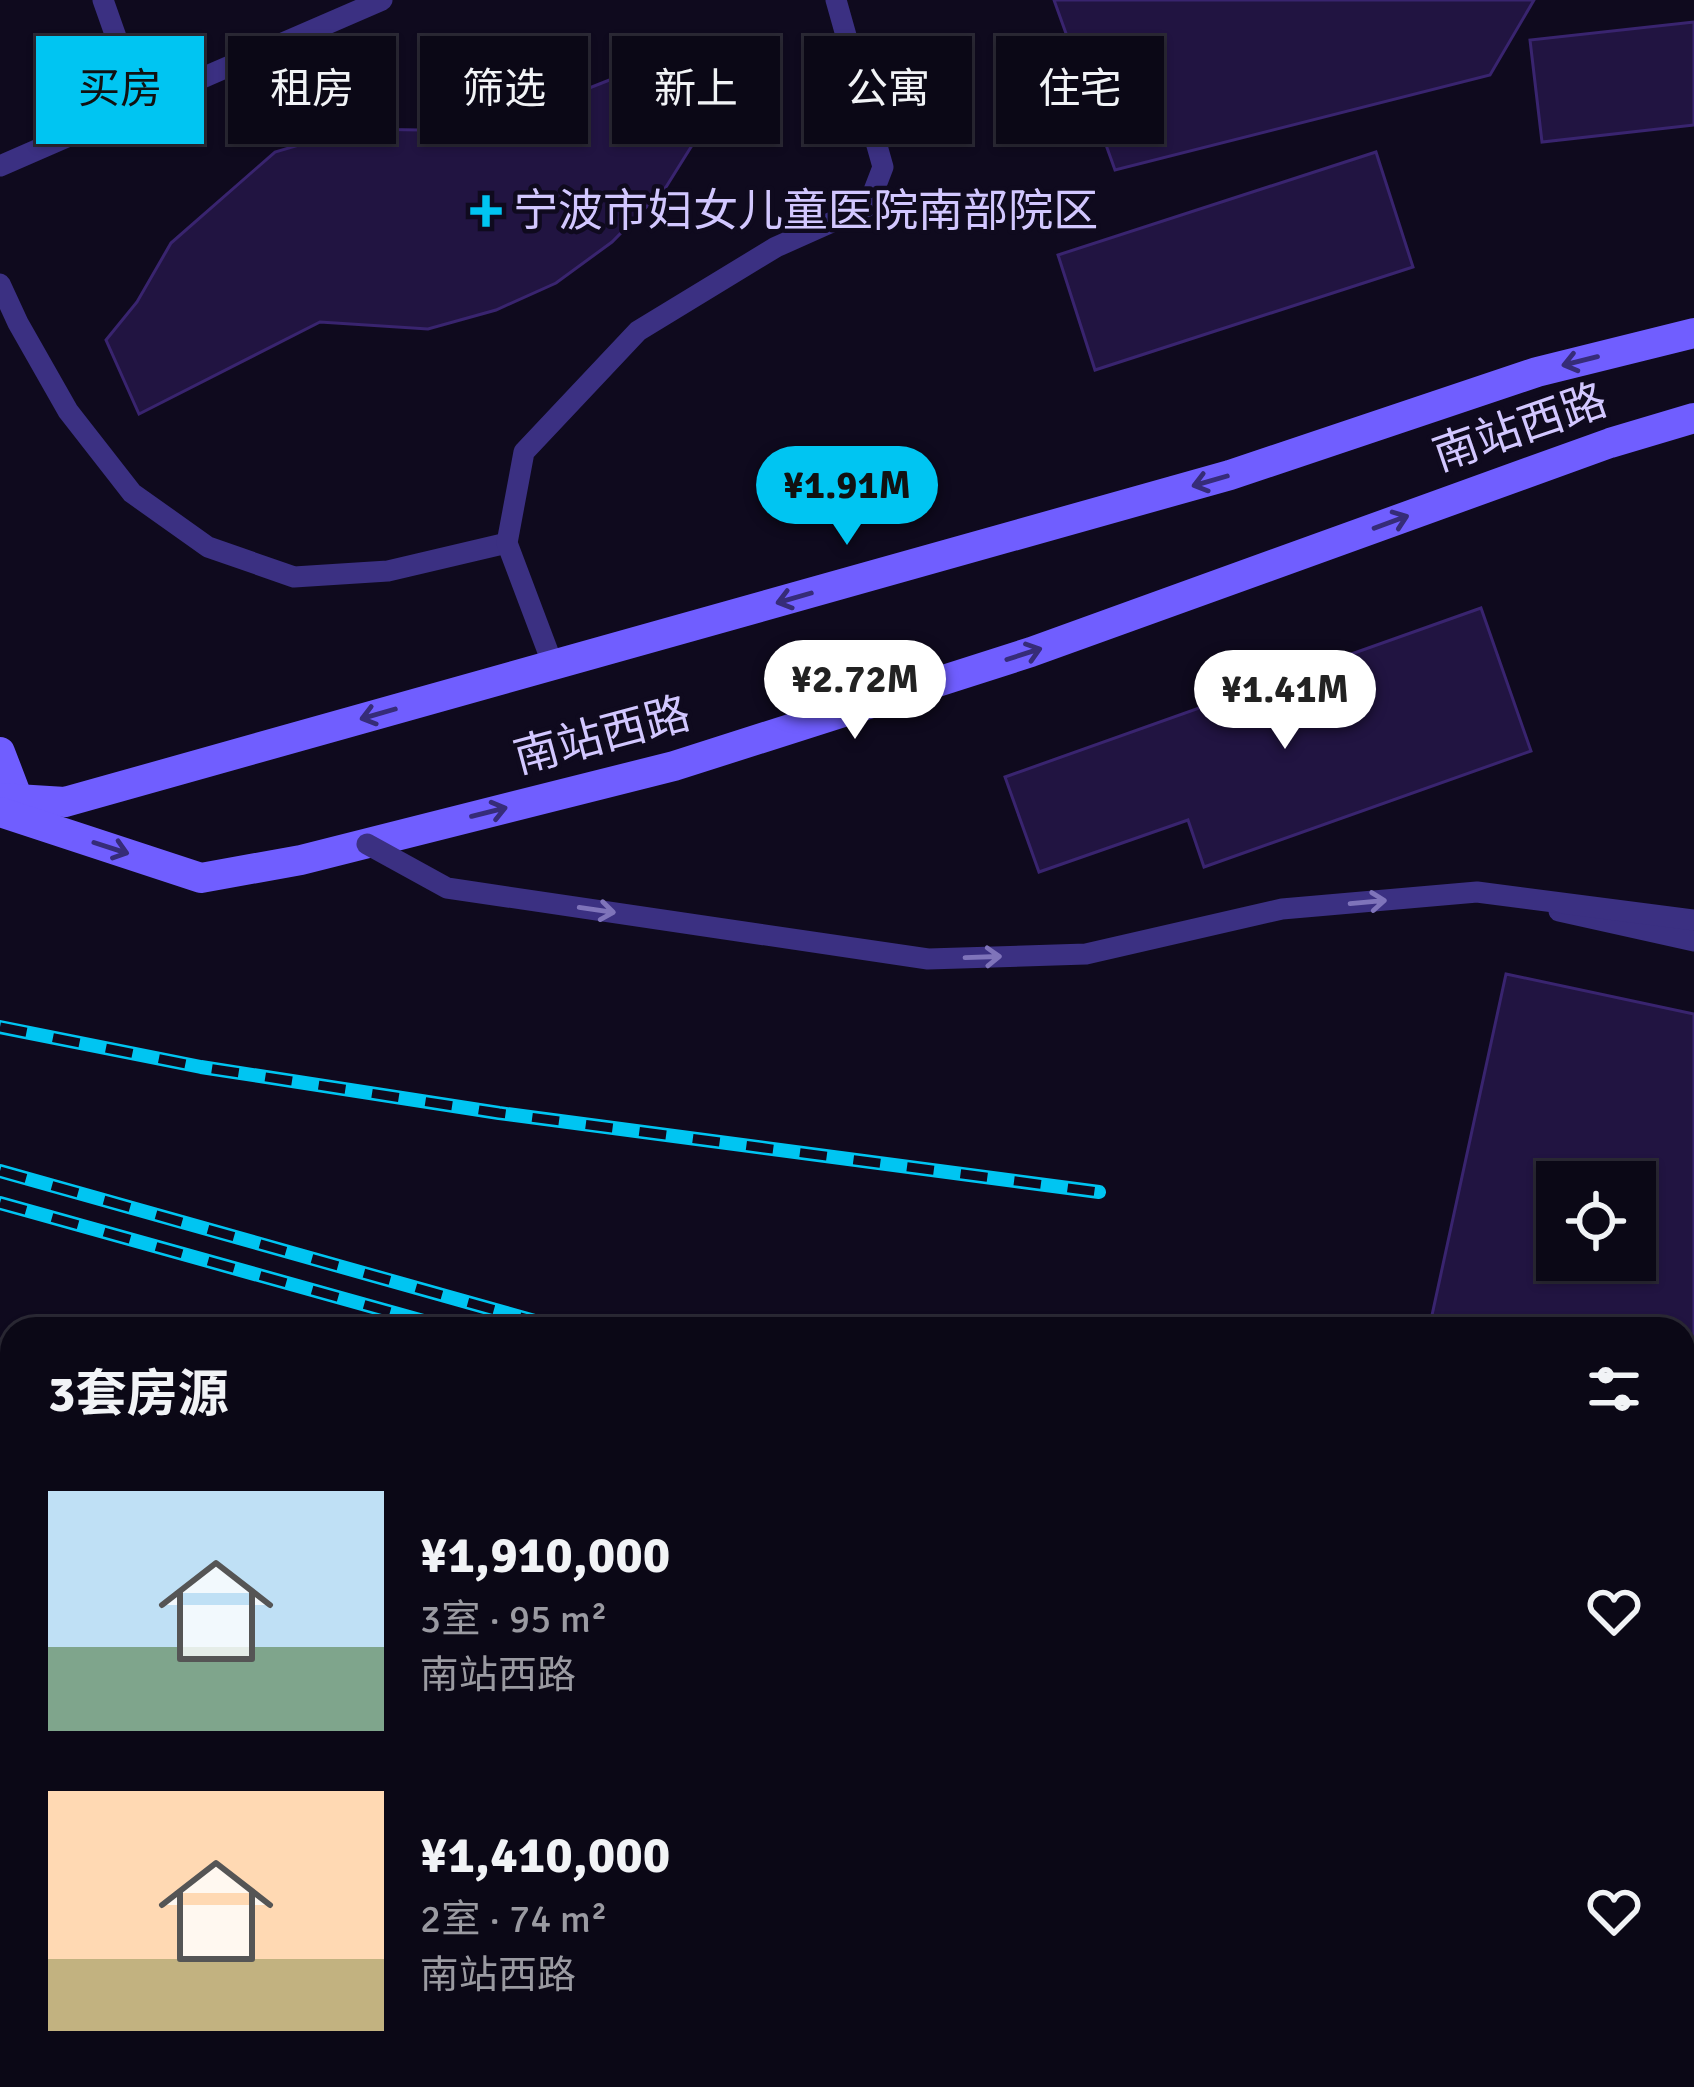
<!DOCTYPE html>
<html lang="zh">
<meta charset="utf-8">
<style>
:root{--surface:#0b0816;--page:#14111f;--text:#f1f3f6;--muted:#9a9aa1;--line:#2b2935;--accent:#00c5f2}
body{margin:0;font-family:Signika,"Noto Sans SC",sans-serif;background:var(--page);color:var(--text);height:100vh;display:flex;flex-direction:column;font-size:45px;white-space:nowrap}
*{box-sizing:border-box;margin:0}
p{font-size:39px;color:var(--muted)}
.icon{flex:none;width:66px;height:66px;fill:none;stroke:currentColor;stroke-width:2;stroke-linecap:round;stroke-linejoin:round}
.map{position:relative;flex:1;overflow:hidden}
.details{position:absolute;left:0px;top:1317px;width:1695px;height:771px;display:flex;flex-direction:column;background:var(--surface);border-radius:36px 36px 0 0;box-shadow:0 3px 9px #0004,0 0 0 3px var(--line)}
.details>*{flex:none}
.guide{position:absolute;left:36px;top:36px;width:1623px;height:108px;display:flex;gap:24px}
.controls{position:absolute;left:1536px;top:1161px;display:grid;gap:24px}
.controls a{display:grid;place-items:center;width:120px;height:120px;border-radius:0px;background:var(--surface);box-shadow:0 3px 9px #0004,0 0 0 3px var(--line);font-size:60px}
.price{position:absolute;translate:-50% -102px;padding:0 27px;border-radius:42px;background:#fff;color:#222;font-size:39px;line-height:78px;filter:drop-shadow(0 3px 6px #0008)}
.price::after{content:'';position:absolute;left:50%;top:72px;width:36px;height:27px;margin-left:-18px;background:inherit;clip-path:polygon(0 0,100% 0,50% 100%)}
.price.current{background:var(--accent);color:#111}
ul{padding:0;list-style:none}
li{display:flex;align-items:center;gap:36px;height:300px;padding:0 48px}
li span{display:grid;place-items:center;flex:none;width:336px;height:240px;border-radius:0px;color:#555}
li>.icon{margin-inline-start:auto}
span .icon{width:144px;height:144px;fill:#fffc;stroke-width:1}
li b{font-size:51px}
h2{display:flex;justify-content:space-between;align-items:center;height:144px;padding:0 48px;font-size:51px}
.tag{padding:0 42px;border-radius:0px;background:var(--surface);box-shadow:0 3px 9px #0004,0 0 0 3px var(--line);font-size:42px;line-height:108px}
.tag.current{background:var(--accent);color:#111}
.map>svg:first-child{display:block}
.building{fill:#211441;stroke:#39246f;stroke-width:3;fill-rule:evenodd}
.lines{fill:none;stroke-linecap:round;stroke-linejoin:round}
.lane{stroke:#3b3082;stroke-width:21}
.secondary{stroke:#705eff;stroke-width:30}
.rail-casing{stroke:#00c5f2;stroke-width:14}
.rail{stroke:#0f0a1e;stroke-width:9;stroke-dasharray:27;stroke-linecap:butt}
.lane-bridge{stroke:#3b3082;stroke-width:21}
.oneway{stroke:#362c78}
.oneway2{stroke:#7f74ba}
.poi-dot{fill:#00c5f2;stroke:#0f0a1e;stroke-width:4.5}
.labels{text-anchor:middle;dominant-baseline:central;stroke-width:9;stroke-linejoin:round;paint-order:stroke}
.poi-label{font-size:45px;fill:#d2c7ff;stroke:#0f0a1e;text-anchor:start}
.street-label{font-size:45px;fill:#d2c7ff;stroke:#0f0a1e}
</style>
<div class="map">
<svg width="1694" height="2087" viewBox="0 0 1694 2087">
<rect width="100%" height="100%" fill="#0f0a1e"/>
<g class="building">
<polygon points="1054,0 1534,0 1490,75 1115,170"/>
<polygon points="1694,22 1694,125 1542,142 1530,40"/>
<polygon points="705,52 717,79 706,123 666,187 612,242 556,283 496,310 428,329 320,322 139,414 106,340 137,302 171,243 275,152 353,129 491,131 513,118 612,79"/>
<polygon points="1376,152 1413,267 1095,370 1058,255"/>
<polygon points="1481,608 1531,751 1204,867 1188,820 1039,872 1005,777"/>
<path d="M1506,974L1694,1014V2087H1266L1268,2076H1683V1329H1429ZM1557,1182H1635V1260H1557Z"/>
</g>
<g class="lines">
<g class="lane">
<polyline points="103,0 140,105 382,0"/>
<polyline points="0,166 140,105"/>
<polyline points="0,284 18,323 68,411 132,493 208,547 294,577 388,571 507,543"/>
<polyline points="553,665 507,543 524,452 638,331 776,247 868,206 883,167 836,0"/>
<polyline points="1559,911 1694,941"/>
</g>
<g class="secondary">
<polyline points="0,752 18,799"/>
<polyline points="0,798 65,802 1230,475 1537,372 1694,333"/>
<polyline points="0,812 201,878 301,860 674,766 1031,652 1610,443 1694,418"/>
<polyline points="0,1885 12,1898"/>
<polyline points="0,1946 12,1962"/>
<polyline points="0,2034 12,2050"/>
<polyline points="32,2076 38,2087"/>
<polyline points="87,2076 93,2087"/>
<polyline points="228,2076 246,2087"/>
</g>
<defs>
<g id="rail">
<polyline points="0,1027 201,1067 499,1113 1099,1192"/>
<polyline points="0,1171 563,1329"/>
<polyline points="0,1203 452,1329"/>
<polyline points="0,1419 12,1423"/>
<polyline points="1683,1610 1694,1612"/>
<polyline points="1683,1632 1694,1634"/>
</g>
</defs>
<use href="#rail" class="rail-casing"/>
<use href="#rail" class="rail"/>
<polyline class="lane-bridge" points="367,844 447,888 928,959 1086,954 1282,909 1477,892 1694,920"/>
</g>
<defs><path id="oneway-shaft" d="M-6 0H5M1.5-3L5.5 0L1.5 3" fill="none" stroke-width="1.6" stroke-linecap="round" stroke-linejoin="round" transform="scale(3)"/></defs>
<g class="oneway">
<use href="#oneway-shaft" transform="translate(1580 361) rotate(166)"/>
<use href="#oneway-shaft" transform="translate(1210 481) rotate(164)"/>
<use href="#oneway-shaft" transform="translate(1391 522) rotate(-20)"/>
<use href="#oneway-shaft" transform="translate(794 598) rotate(164)"/>
<use href="#oneway-shaft" transform="translate(1024 654) rotate(-18)"/>
<use href="#oneway-shaft" transform="translate(378 714) rotate(164)"/>
<use href="#oneway-shaft" transform="translate(489 812) rotate(-14)"/>
<use href="#oneway-shaft" transform="translate(111 848) rotate(18)"/>
</g>
<g class="oneway2">
<use href="#oneway-shaft" transform="translate(1368 902) rotate(-5)"/>
<use href="#oneway-shaft" transform="translate(597 910) rotate(8)"/>
<use href="#oneway-shaft" transform="translate(983 957) rotate(-2)"/>
</g>
<path class="poi-dot" d="M480 193h12v12h12v12h-12v12h-12v-12h-12v-12h12z"/>
<g class="labels">
<g class="poi-label">
<text x="513" y="211">宁波市妇女儿童医院南部院区</text>
</g>
<g class="street-label">
<text transform="translate(1520 428) rotate(-19)">南站西路</text>
<text transform="translate(602 736) rotate(-15)">南站西路</text>
</g>
</g>
</svg>
<div class="controls">
<a><svg class="icon" aria-label="locate" viewBox="0 0 24 24"><circle cx="12" cy="12" r="6"/><path d="M12 2v4M12 18v4M2 12h4M18 12h4"/></svg></a>
</div>
<b class="price current" style="left:847px;top:548px">¥1.91M</b>
<b class="price" style="left:855px;top:742px">¥2.72M</b>
<b class="price" style="left:1285px;top:752px">¥1.41M</b>
<div class="guide">
<a class="tag current">买房</a>
<a class="tag">租房</a>
<a class="tag">筛选</a>
<a class="tag">新上</a>
<a class="tag">公寓</a>
<a class="tag">住宅</a>
</div>
<section class="details">
<h2>3套房源<svg class="icon" aria-label="filters" viewBox="0 0 24 24"><path d="M4 7h16M4 17h16"/><circle cx="9" cy="7" r="2"/><circle cx="15" cy="17" r="2"/></svg></h2>
<ul>
<li><span style="background:linear-gradient(#bfe0f5 65%,#7fa58c 0)"><svg class="icon" aria-label="home" viewBox="0 0 24 24"><path d="M3 11l9-7 9 7M6 9v11h12V9"/></svg></span><div><b>¥1,910,000</b><p>3室 · 95 m²</p><p>南站西路</p></div><svg class="icon" aria-label="heart" viewBox="0 0 24 24"><path d="M12 20l-8-8c-3-5 5-10 8-4 3-6 11-1 8 4z"/></svg></li>
<li><span style="background:linear-gradient(#ffd9b3 70%,#c2b280 0)"><svg class="icon" aria-label="home" viewBox="0 0 24 24"><path d="M3 11l9-7 9 7M6 9v11h12V9"/></svg></span><div><b>¥1,410,000</b><p>2室 · 74 m²</p><p>南站西路</p></div><svg class="icon" aria-label="heart" viewBox="0 0 24 24"><path d="M12 20l-8-8c-3-5 5-10 8-4 3-6 11-1 8 4z"/></svg></li>
</ul>
</section>
</div>
